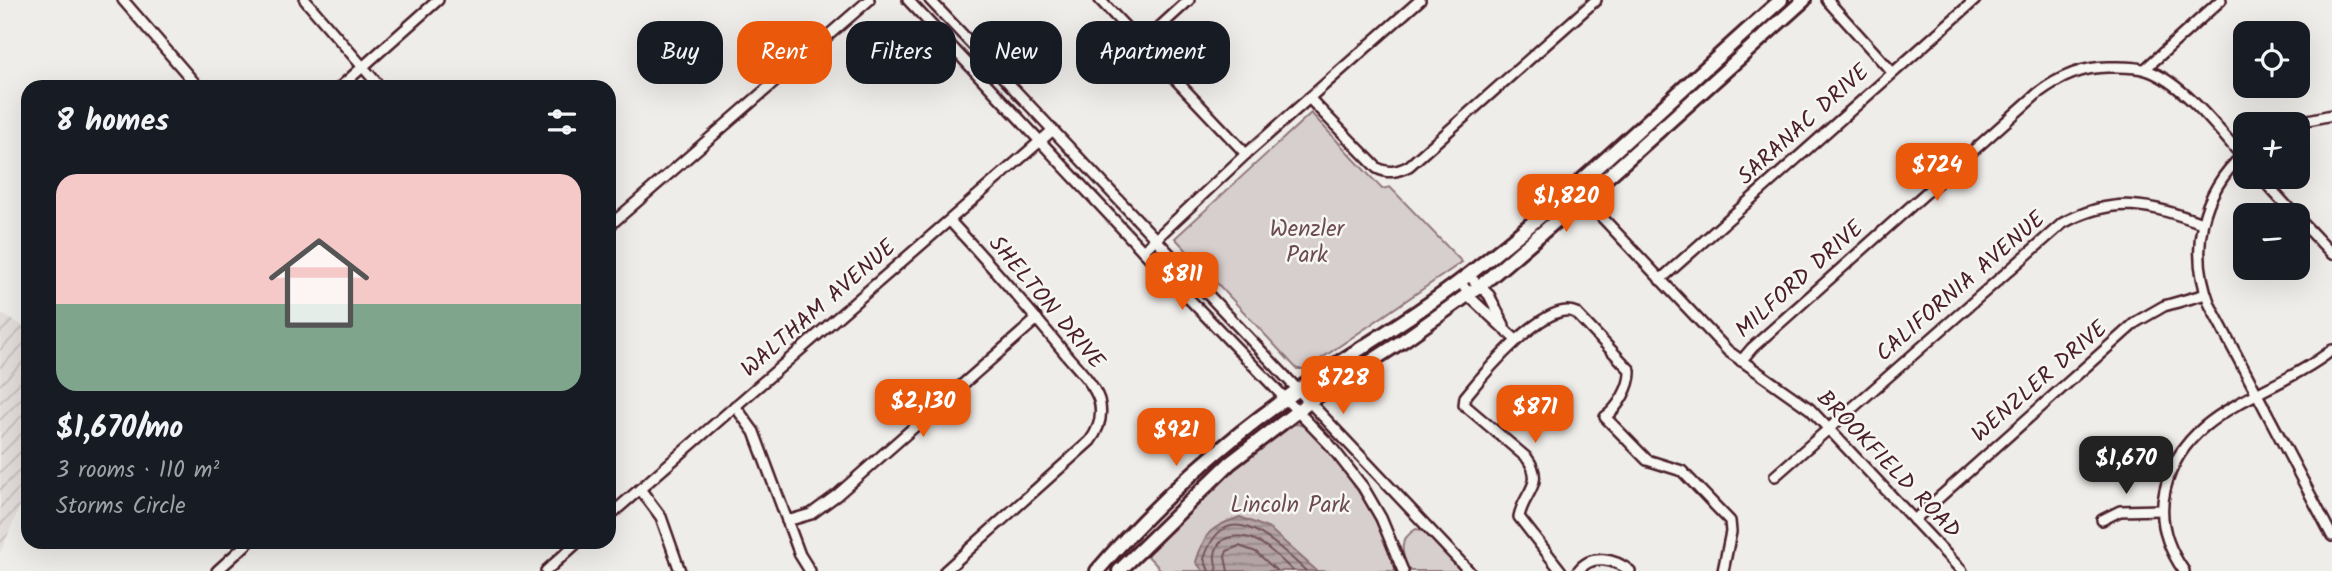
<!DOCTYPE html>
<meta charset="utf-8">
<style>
:root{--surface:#171b24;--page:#242831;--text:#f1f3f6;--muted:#9ea1a6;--accent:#ea580c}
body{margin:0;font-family:Kalam,sans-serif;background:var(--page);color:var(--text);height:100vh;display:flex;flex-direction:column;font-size:26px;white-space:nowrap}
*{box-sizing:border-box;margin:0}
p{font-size:23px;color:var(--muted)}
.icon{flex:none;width:38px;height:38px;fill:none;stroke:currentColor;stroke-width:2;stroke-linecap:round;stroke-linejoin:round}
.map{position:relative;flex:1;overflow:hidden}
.details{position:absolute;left:21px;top:80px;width:595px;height:469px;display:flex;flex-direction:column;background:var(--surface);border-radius:21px;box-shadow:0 7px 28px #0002}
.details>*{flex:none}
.banner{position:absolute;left:637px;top:21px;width:665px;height:63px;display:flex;gap:14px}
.fabs{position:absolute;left:2233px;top:21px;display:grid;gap:14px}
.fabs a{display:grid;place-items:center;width:77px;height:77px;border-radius:14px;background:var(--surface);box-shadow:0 7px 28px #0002;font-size:35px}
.price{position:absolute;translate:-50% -60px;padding:0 16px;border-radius:14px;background:var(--accent);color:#fff;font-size:23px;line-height:46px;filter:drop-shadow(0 2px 4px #0008)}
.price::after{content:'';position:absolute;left:50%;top:42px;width:21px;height:16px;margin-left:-10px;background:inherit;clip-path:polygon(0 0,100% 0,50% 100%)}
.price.current{background:#222;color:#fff}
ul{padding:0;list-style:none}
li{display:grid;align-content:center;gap:14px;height:371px;padding:0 35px}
li span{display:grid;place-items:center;height:217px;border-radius:21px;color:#555}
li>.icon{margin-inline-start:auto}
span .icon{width:126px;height:126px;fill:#fffc;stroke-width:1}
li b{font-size:30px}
h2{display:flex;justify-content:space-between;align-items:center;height:84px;padding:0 35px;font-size:30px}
.pill{padding:0 24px;border-radius:21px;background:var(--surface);box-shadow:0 7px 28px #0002;font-size:24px;line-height:63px}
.pill.current{background:var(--accent);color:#fff}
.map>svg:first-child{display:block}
.industrial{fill:url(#industrial-furrows)}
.green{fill:#d7cfce;stroke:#90777c;stroke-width:2}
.water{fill:url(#water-rules);stroke:#8a6f74;stroke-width:2}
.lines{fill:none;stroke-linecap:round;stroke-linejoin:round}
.shore{stroke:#74545c;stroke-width:2}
.street-casing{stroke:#4a1f2b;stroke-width:14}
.secondary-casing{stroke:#4a1f2b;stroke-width:18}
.street{stroke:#f6f6f2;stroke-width:9}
.secondary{stroke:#f6f6f2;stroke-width:12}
.labels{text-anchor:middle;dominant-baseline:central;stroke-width:5;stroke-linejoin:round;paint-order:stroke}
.street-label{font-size:23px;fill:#4a1f2b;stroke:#f6f6f2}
.park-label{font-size:23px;fill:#6d4b54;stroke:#f6f6f2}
</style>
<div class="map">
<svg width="2332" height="571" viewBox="0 0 2332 571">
<defs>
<pattern id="industrial-furrows" width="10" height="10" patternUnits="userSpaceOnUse" patternTransform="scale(1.75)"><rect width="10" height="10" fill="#e3dedc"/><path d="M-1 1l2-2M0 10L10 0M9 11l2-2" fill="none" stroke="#c4bebd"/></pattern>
<pattern id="water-rules" width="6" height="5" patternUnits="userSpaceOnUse" patternTransform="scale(1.75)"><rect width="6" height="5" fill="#b4a4a5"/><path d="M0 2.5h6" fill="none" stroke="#948587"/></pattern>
</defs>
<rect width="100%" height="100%" fill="#efedea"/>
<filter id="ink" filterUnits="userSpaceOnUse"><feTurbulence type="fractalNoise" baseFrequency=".0143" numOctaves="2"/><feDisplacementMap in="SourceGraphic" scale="14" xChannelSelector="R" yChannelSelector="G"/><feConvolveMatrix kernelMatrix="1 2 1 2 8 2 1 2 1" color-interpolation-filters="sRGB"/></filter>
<g filter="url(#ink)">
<polygon class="industrial" points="0,313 28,329 28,488 0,553"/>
<g class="green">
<polygon points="1311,113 1382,189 1390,187 1462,262 1306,369 1297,369 1175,238"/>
<path d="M1297,424C1310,427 1317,438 1326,448C1358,485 1381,525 1398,571H1162L1144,552C1191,506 1237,464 1289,425Z"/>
<path d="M1416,529C1435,530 1452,558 1464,571H1408C1402,553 1397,540 1416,529Z"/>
</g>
<path class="water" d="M1240,517L1270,529L1317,571H1203L1196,562C1206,531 1209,528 1240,517Z"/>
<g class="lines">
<g class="shore">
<path d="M1209,571L1204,559C1226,491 1275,543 1306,571"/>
<path d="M1217,571C1217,566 1214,560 1215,555C1216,547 1220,541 1227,538C1254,529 1275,554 1293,571"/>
<polyline points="1228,571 1225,557 1227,551 1239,546 1256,552 1277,571"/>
</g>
<defs>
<g id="street">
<polyline points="123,0 199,88"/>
<polyline points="305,0 381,88"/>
<polyline points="908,0 1143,251 1330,445 1363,487 1381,518 1403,571"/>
<polyline points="930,0 1469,571"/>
<polyline points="1100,0 1246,154"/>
<polyline points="1827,0 1892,72"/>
<polyline points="1141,44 1189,0"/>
<polyline points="2145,69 2221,0"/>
<polyline points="339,88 438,0"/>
<path d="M1309,98L1377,168C1388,174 1397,172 1409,166L1596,0"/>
<polyline points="2289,124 2332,115"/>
<path d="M2244,154C2200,193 2189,251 2210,305L2332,536"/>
<polyline points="2260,177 2295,215"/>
<polyline points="1581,195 1728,351 1810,409 1962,571"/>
<polyline points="2298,218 2332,254"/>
<polyline points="609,226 869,0"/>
<polyline points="1143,251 1246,154 1420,0"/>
<polyline points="1468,275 1489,295 1504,325"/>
<polyline points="1660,280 1975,0"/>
<polyline points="1460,281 1472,299 1516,340"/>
<path d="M1741,361L1752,348L2038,93C2058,78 2083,67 2108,67C2120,67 2134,66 2146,70C2182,81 2221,132 2245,160"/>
<polyline points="735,406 754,432 800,555 810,571"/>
<path d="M1775,476L2063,223C2115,195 2149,204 2202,223"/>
<polyline points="640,489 661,517 680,571"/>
<polyline points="609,516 1053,130"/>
<polyline points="1914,520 2136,322 2164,306 2206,294"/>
<polyline points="2102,520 2120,511 2162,510"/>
<polyline points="787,521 811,514 837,495 1037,319"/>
<polyline points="217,571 249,542"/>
<polyline points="546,571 578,542"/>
<path d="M945,571L1090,441C1099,429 1103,415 1099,400C1093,382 1076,367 1064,352C1027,307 990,264 950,221"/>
<path d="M1561,571L1519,517C1523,493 1546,484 1527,458L1468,408L1464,405L1465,397C1482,376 1547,297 1576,313L1630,370C1631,386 1618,408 1605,417L1647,460L1682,471L1730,521L1731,532L1723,571"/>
<path d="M1578,571C1591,553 1615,559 1630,571"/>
<path d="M2184,571C2167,547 2158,520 2165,490C2184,407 2273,397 2332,350"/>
</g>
<g id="secondary">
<path d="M1097,571C1156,502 1230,436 1305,385C1361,347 1419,314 1472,272C1580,188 1678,91 1781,0"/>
<polyline points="1119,571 1230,463 1316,397 1404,340 1480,286 1612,173 1804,0"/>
</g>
</defs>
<use href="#street" class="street-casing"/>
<use href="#secondary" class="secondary-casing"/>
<use href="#street" class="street"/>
<use href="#secondary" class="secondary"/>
</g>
</g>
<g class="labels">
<g class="street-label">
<text transform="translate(1804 125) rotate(-42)">SARANAC DRIVE</text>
<text transform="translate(1800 280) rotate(-42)">MILFORD DRIVE</text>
<text transform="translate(1961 287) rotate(-41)">CALIFORNIA AVENUE</text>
<text transform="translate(1046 303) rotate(50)">SHELTON DRIVE</text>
<text transform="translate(819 309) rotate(-41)">WALTHAM AVENUE</text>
<text transform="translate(2040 382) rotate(-41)">WENZLER DRIVE</text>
<text transform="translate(1888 465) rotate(46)">BROOKFIELD ROAD</text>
</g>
<g class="park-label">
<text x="1307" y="230">Wenzler<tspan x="1307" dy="26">Park</tspan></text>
<text x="1290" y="506">Lincoln Park</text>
</g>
</g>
</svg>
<div class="fabs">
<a><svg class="icon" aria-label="locate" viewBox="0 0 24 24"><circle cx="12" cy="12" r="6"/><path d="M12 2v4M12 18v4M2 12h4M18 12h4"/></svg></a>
<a>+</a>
<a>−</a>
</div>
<b class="price" style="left:1937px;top:203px">$724</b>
<b class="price" style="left:1566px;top:234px">$1,820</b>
<b class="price" style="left:1182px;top:312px">$811</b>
<b class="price" style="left:1343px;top:416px">$728</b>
<b class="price" style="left:923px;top:439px">$2,130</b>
<b class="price" style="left:1535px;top:445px">$871</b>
<b class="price" style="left:1176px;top:468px">$921</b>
<b class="price current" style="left:2126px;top:496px">$1,670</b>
<div class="banner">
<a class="pill">Buy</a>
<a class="pill current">Rent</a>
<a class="pill">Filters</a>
<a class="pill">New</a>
<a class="pill">Apartment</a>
</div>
<section class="details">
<h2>8 homes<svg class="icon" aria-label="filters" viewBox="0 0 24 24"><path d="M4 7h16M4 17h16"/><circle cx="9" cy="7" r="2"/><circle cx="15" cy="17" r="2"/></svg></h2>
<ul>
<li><span style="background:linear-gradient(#f6c9c9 60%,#7fa58c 0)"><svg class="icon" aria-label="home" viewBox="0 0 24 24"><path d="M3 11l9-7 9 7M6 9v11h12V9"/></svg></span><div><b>$1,670/mo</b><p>3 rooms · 110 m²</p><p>Storms Circle</p></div></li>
</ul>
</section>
</div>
